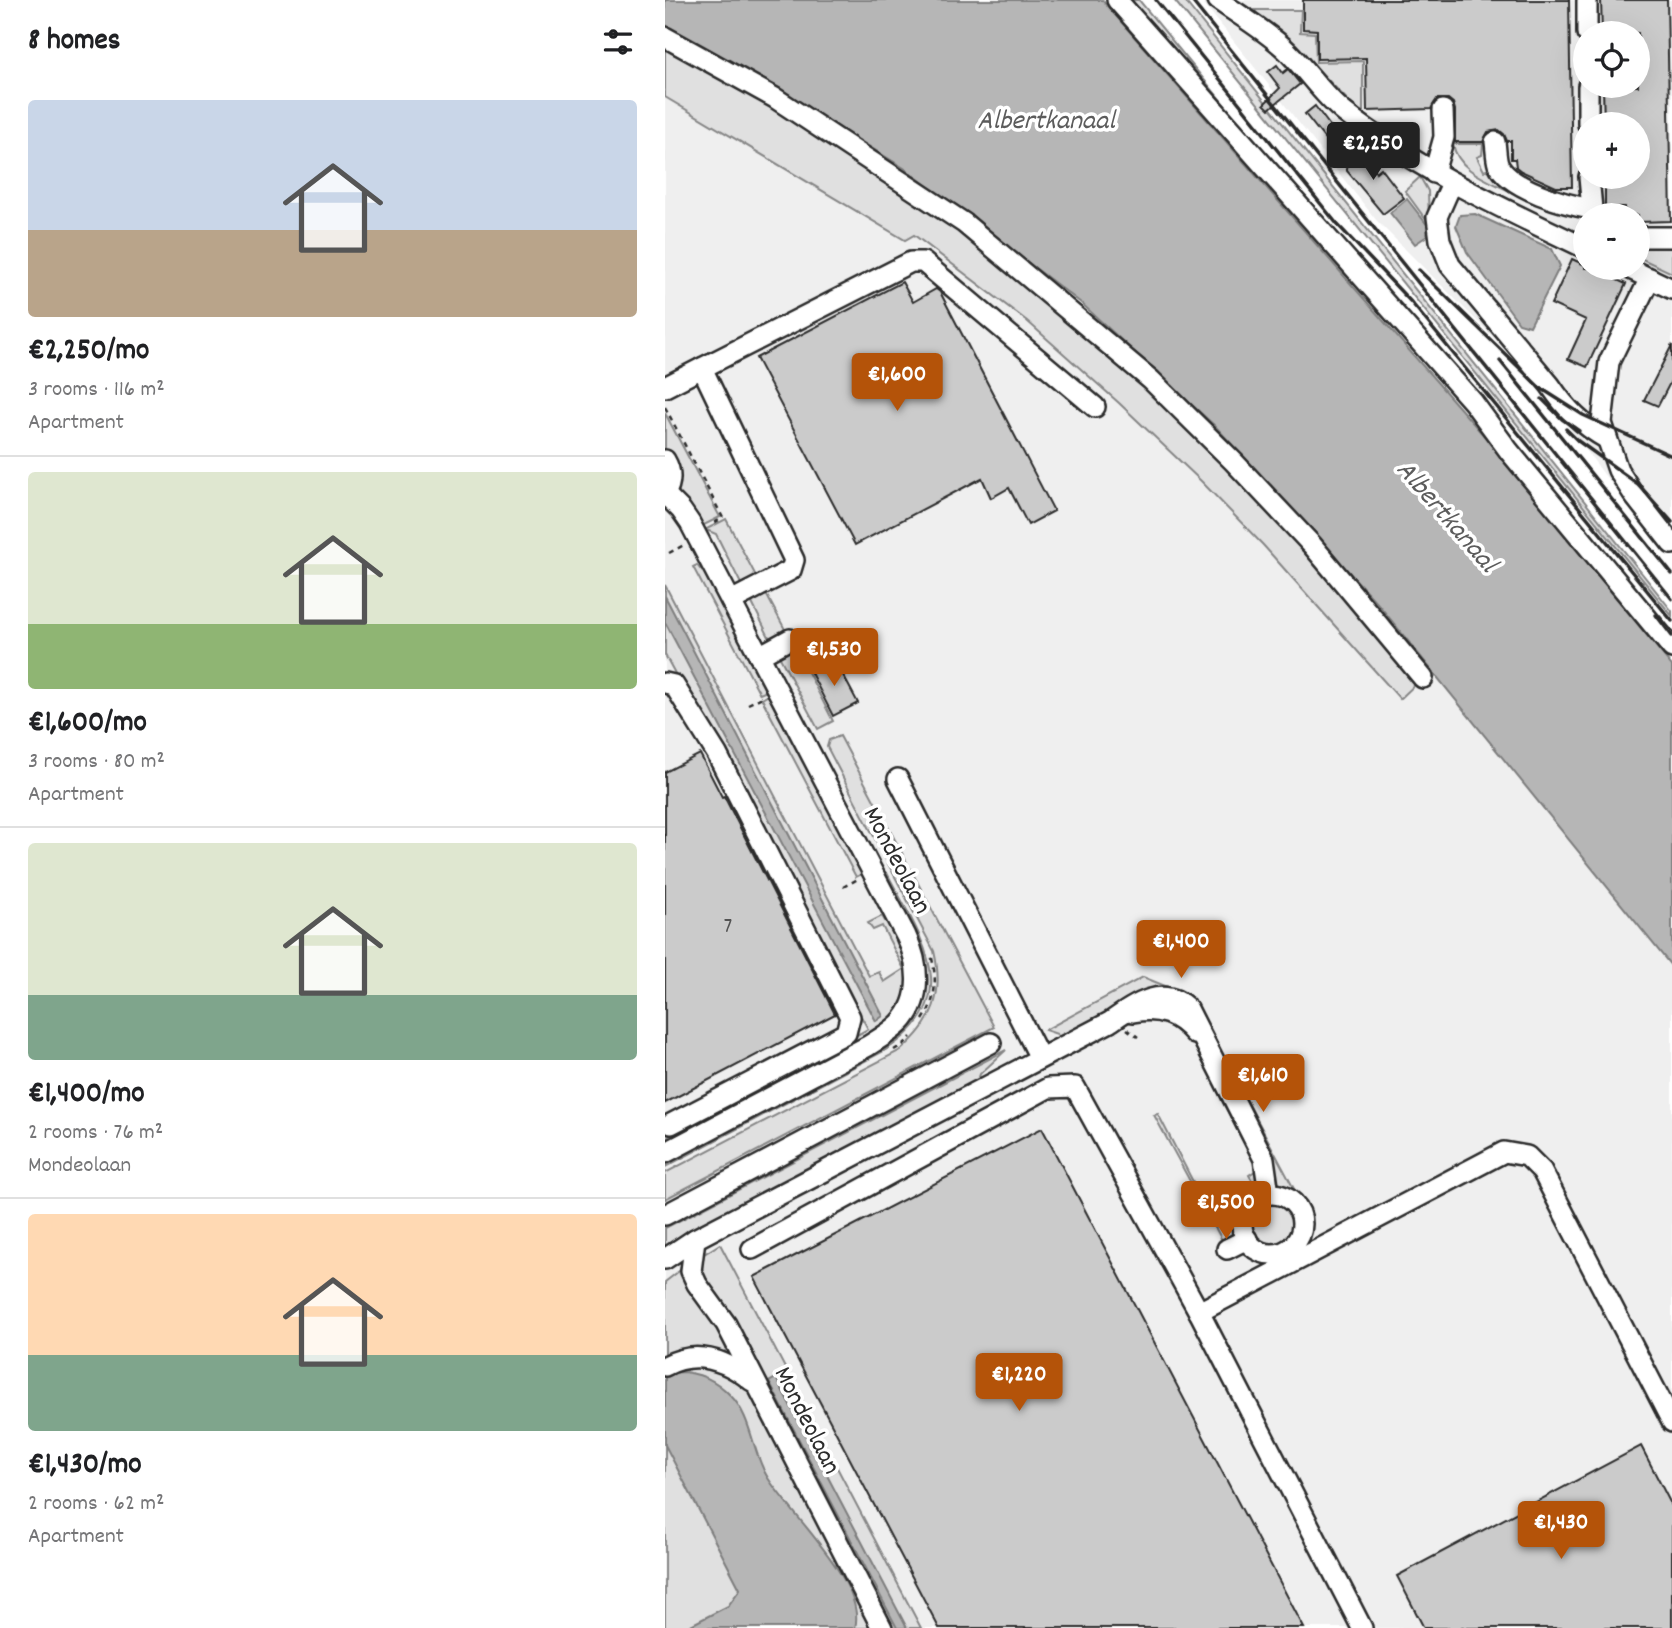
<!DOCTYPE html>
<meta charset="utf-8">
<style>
:root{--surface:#fff;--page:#f2f2f2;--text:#202124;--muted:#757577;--line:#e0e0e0;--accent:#b45309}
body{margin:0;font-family:Dekko,sans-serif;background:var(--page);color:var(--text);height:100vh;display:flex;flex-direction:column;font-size:26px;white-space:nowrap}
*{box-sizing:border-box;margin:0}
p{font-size:23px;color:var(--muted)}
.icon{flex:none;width:38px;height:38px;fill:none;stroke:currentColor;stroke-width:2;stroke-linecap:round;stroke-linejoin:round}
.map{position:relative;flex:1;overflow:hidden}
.side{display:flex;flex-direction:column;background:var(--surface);width:665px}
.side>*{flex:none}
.fabs{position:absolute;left:908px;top:21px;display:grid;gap:14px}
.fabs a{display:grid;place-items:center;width:77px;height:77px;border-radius:50%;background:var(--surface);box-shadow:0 7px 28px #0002;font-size:35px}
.price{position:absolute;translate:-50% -60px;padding:0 16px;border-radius:7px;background:var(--accent);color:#fff;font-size:23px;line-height:46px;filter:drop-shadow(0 2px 4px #0008)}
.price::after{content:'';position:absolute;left:50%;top:42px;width:21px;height:16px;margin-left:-10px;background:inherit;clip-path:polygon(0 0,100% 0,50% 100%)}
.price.active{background:#222;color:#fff}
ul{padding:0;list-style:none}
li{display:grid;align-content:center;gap:14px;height:371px;padding:0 28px}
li+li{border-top:2px solid var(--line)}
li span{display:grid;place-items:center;height:217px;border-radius:7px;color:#555}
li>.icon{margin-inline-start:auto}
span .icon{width:126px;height:126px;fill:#fffc;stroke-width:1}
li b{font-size:30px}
h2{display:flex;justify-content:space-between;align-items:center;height:84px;padding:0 28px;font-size:30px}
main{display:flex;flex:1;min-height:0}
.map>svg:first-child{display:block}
.built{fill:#efefef;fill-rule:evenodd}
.green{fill:#e0e0e0;stroke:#868686;stroke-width:2}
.water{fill:#b6b6b6;stroke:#7e7e7e;stroke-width:2}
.building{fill:#cbcbcb;stroke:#2b2b2b;stroke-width:2}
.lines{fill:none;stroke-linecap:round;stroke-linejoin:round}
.minor-casing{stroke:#2b2b2b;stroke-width:24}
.path{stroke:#2b2b2b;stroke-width:2.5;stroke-dasharray:5 5;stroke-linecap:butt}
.minor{stroke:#fff;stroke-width:19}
.rail{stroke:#2b2b2b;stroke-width:3.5}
.labels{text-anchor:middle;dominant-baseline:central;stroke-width:7;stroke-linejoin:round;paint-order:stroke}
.number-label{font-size:23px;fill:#535353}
.street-label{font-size:26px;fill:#2b2b2b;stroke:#fff}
.water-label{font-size:28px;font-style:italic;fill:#5c5c5c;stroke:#fff}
</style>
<main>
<section class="side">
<h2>8 homes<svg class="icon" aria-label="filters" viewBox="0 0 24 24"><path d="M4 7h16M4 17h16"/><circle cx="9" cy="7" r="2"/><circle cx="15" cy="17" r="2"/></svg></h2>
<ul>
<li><span style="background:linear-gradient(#c9d6e8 60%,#b9a48a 0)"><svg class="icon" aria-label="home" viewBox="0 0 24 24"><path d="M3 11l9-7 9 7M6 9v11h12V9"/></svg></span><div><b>€2,250/mo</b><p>3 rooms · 116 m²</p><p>Apartment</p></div></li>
<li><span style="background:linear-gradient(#dfe7d0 70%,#8fb573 0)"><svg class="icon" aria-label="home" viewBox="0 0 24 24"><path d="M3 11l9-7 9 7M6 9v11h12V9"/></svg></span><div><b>€1,600/mo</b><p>3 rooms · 80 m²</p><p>Apartment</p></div></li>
<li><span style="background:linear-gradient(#dfe7d0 70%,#7fa58c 0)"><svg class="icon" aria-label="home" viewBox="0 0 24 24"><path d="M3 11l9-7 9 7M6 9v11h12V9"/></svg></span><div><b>€1,400/mo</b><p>2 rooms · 76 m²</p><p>Mondeolaan</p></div></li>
<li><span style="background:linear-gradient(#ffd9b3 65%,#7fa58c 0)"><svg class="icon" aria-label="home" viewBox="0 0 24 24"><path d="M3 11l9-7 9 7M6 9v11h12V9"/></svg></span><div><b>€1,430/mo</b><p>2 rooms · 62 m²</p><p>Apartment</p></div></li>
</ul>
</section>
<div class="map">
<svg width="1007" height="1628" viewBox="0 0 1007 1628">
<rect width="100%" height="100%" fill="#fff"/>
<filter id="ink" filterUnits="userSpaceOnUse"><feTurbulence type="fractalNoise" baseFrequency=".0143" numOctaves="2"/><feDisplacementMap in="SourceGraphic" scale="14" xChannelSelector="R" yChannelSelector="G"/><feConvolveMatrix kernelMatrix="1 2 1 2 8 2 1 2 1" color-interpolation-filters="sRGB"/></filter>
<g filter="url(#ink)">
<g class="built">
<path d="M536,0H1007V555L941,477L862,371L712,221ZM920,33H973V86H920ZM920,124H973V177H920ZM920,215H973V268H920Z"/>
<polygon points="0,97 188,210 249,235 362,321 454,403 536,481 598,545 735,699 767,670 1007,967 1007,1628 0,1628"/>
</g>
<g class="green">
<polygon points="458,0 474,0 594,147"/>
<polygon points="509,0 519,0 1007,611 1007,616"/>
<path d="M589,10H636L635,32L650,33L651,62L698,61V115C673,92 651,66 627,42C615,30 599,24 589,10Z"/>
<polygon points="0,42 45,66 298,230 453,357 564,463 754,681 735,699 598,545 536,481 454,403 362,321 249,235 240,240 0,97"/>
<path d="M788,144H818L817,155L812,157L819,171L824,169L848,193C826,181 793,172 788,144Z"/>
<polygon points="755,177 763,191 764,224 740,191"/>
<polygon points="979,245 1007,246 1007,273 973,257"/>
<polygon points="0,413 55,517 33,528 14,494 7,456 0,450"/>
<polygon points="61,519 92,578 77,586 51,534 44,531 36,532"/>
<polygon points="32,565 35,569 39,567 104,690 95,694 28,567"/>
<path d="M0,585L204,976L214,972L219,982L239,969L217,926L208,930L203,923L217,916L220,921L224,919C248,968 254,997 208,1034L0,1144V1139L203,1029L0,655Z"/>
<polygon points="100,592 123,635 107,643 87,603 88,598"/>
<polygon points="128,643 168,721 153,729 112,652"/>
<polygon points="105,694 199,873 191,877 97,699"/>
<path d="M175,736L329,1027L0,1199V1173L236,1050C269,1022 279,993 269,951L162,747L164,740Z"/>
<path d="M214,872L222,873C256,939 303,999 219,1051L0,1167V1160L250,1017C257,1003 263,990 261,974C259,950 226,896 214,872Z"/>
<polygon points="478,977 525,996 528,1002 395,1040 392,1034 380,1030"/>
<polygon points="341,1050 315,1074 312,1083 0,1250 0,1228"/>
<polygon points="563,1065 636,1202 615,1186 559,1067"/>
<path d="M560,1100C571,1120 604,1167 592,1189C588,1197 579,1202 575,1210C570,1223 571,1235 558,1242L489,1115L493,1114L539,1203L550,1198L555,1206L591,1187L584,1175L593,1169L557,1101Z"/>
<circle cx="607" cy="1224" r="20"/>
<polygon points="55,1244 256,1628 225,1628 42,1284 37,1273 36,1256"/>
<polygon points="18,1268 61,1344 62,1349 59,1352 33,1348 0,1357 0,1282"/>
<polygon points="47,1364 83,1387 209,1628 0,1628 0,1374 14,1366"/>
</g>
<g class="water">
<polygon points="0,0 437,0 821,438 1007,666 1007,967 713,604 551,427 416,303 239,168 50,52 0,25"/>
<polygon points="742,199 763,226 762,236 750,244 725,213"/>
<polygon points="810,214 887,249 895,266 865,326 854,323 802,252 791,226 795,215"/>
<polygon points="0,596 218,1016 211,1021 0,622"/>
<path d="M13,1372C33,1372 51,1380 65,1395C87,1416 87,1453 103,1478C126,1515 202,1584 190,1628H20L63,1606L75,1589L0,1445V1377Z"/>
<polygon points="111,1378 242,1628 232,1628 104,1382"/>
</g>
<g class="building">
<polygon points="638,0 904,0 907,187 891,187 856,171 851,167 850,159 846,159 846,141 842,141 839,134 834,130 823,132 818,142 790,142 790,110 788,103 783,99 772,99 766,109 702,111 701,58 652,59 652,30 638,29"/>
<polygon points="936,0 1002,0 1006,221 973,222 973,215 960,215 960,207 940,207 940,177 973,177 973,124 939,124 938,86 973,86 973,33 937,33"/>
<polygon points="612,65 618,73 623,69 635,84 604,109 599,104 615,88 603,72"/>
<polygon points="650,106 668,130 659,138 640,114"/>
<polygon points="692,151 704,154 711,172 716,168 739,198 718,214 682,171 682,158"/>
<polygon points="907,259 920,265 920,268 926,268 961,284 922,367 903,359 921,320 886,304"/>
<polygon points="237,282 248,302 271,289 275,292 389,511 363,525 344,488 326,498 317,478 190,545 91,358"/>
<polygon points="1007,345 1007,379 993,406 979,400"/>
<polygon points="170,660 193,703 168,716 146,673"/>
<polygon points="35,754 57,797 59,796 170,1014 0,1103 0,772"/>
<polygon points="377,1128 639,1628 274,1628 89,1277"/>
<polygon points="976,1446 1007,1506 1007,1628 759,1628 732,1576"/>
</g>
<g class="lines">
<defs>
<g id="minor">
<polyline points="452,0 808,402 844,451 1007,648"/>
<path d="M553,0C574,15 598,29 618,47C640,67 656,94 680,113C753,170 837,208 920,248"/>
<polyline points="922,0 922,33"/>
<polyline points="0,37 110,98 299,223 486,380 569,462 647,545 758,678"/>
<polyline points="923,86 923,124"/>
<path d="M830,142C831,148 831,158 833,164C844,189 902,205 927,209"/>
<polyline points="769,173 779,137 778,110"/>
<polyline points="924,177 927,209 930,215"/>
<path d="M787,183L772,217L775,240L785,265L885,385C901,409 917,425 942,439"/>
<polyline points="973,237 1007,237"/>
<polyline points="963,268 1007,289"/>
<polyline points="985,278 944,362 937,423 953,470 971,498 1007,544"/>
<polyline points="37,368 246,262 258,262 430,407"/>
<polyline points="0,387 37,368 129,560 126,570 66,601"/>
<path d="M0,460C7,472 7,482 0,494"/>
<path d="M0,494L16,510L25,523L241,936C254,963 258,999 235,1023C226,1032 214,1039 203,1046L0,1153"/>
<polyline points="94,656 125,639"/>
<polyline points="0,683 9,685 52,754 185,1017 181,1033 6,1124"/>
<polyline points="233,779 375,1058"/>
<path d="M468,1012C494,1007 513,1014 530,1034"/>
<circle cx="607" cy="1224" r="30"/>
<polyline points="0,1215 326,1043"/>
<polyline points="30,1239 26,1271 32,1284 61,1324 217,1628"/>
<polyline points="87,1249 383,1088 410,1087 534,1312 697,1628"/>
<polyline points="562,1249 582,1239"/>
<path d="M0,1259L30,1239L445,1022C468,1006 498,983 523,1009L599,1159L604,1194"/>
<polyline points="534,1312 839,1152 862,1156 877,1171 1007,1422"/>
<path d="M0,1366C31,1349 61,1360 87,1381"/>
</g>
</defs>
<use href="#minor" class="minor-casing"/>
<g class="path">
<polyline points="0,407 58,518 45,525"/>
<polyline points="4,553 19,545"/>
<polyline points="83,704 99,696"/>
<polyline points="178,887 193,879"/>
<path d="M258,1020C272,999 272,978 266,954"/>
<polyline points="462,1029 473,1037"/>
<polyline points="229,1050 239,1044 246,1037"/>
</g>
<use href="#minor" class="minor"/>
<g class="rail">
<polyline points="491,0 672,224 746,302 1007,621"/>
<polyline points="526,0 1007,599"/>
<polyline points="754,270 874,387 918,415 1007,456"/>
<polyline points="835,361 1007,574"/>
<polyline points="877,399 897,419 914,431"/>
<polyline points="901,429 913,441 973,484 1007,522"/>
<polyline points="991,615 1007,636"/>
</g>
</g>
</g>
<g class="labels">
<g class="number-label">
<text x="63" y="927">7</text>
</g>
<g class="street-label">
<text transform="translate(231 861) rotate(62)">Mondeolaan</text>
<text transform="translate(141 1421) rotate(63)">Mondeolaan</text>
</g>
<g class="water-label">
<text x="381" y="123">Albertkanaal</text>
<text transform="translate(780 518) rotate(49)">Albertkanaal</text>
</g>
</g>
</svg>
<div class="fabs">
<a><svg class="icon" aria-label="locate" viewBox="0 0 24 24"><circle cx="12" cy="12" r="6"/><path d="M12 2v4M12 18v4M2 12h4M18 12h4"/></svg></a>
<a>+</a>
<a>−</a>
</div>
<b class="price active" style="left:708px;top:182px">€2,250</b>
<b class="price" style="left:232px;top:413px">€1,600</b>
<b class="price" style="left:169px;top:688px">€1,530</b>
<b class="price" style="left:516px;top:980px">€1,400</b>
<b class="price" style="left:598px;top:1114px">€1,610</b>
<b class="price" style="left:561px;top:1241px">€1,500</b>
<b class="price" style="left:354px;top:1413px">€1,220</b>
<b class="price" style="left:896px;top:1561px">€1,430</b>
</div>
</main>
